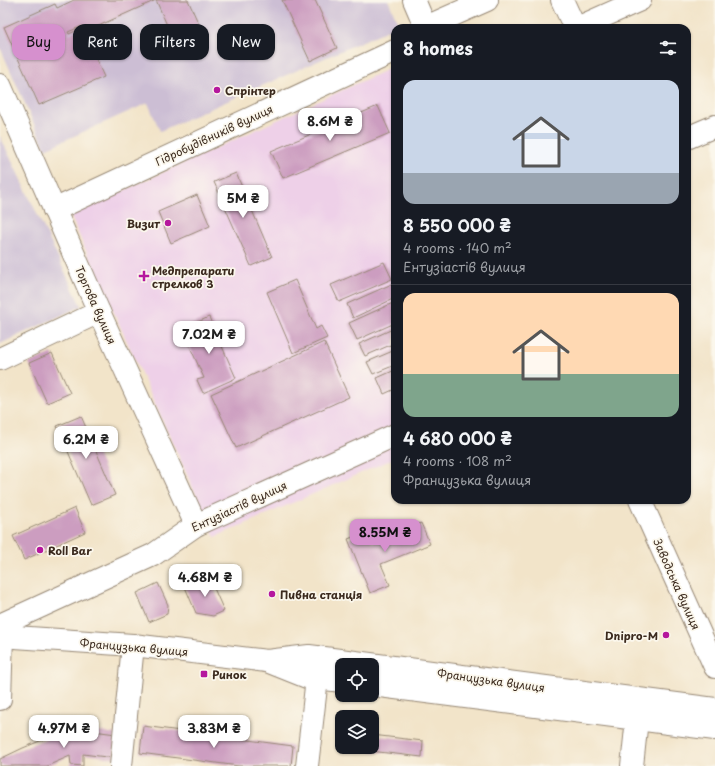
<!DOCTYPE html>
<meta charset="utf-8">
<style>
:root{--surface:#171b24;--page:#242831;--text:#f1f3f6;--muted:#9ea1a6;--line:#363941;--accent:#d690ce}
body{margin:0;font-family:"Playpen Sans",sans-serif;background:var(--page);color:var(--text);height:100vh;display:flex;flex-direction:column;font-size:15px;white-space:nowrap}
*{box-sizing:border-box;margin:0}
p{font-size:13px;color:var(--muted)}
.icon{flex:none;width:22px;height:22px;fill:none;stroke:currentColor;stroke-width:2;stroke-linecap:round;stroke-linejoin:round}
.map{position:relative;flex:1;overflow:hidden}
.drawer{position:absolute;left:391px;top:24px;width:300px;height:480px;display:flex;flex-direction:column;background:var(--surface);border-radius:12px;box-shadow:0 1px 3px #0004}
.drawer>*{flex:none}
.guide{position:absolute;left:12px;top:24px;width:319px;height:36px;display:flex;gap:8px}
.fabs{position:absolute;left:335px;top:658px;display:grid;gap:8px}
.fabs a{display:grid;place-items:center;width:44px;height:44px;border-radius:8px;background:var(--surface);box-shadow:0 1px 3px #0004;font-size:20px}
.price{position:absolute;translate:-50% -34px;padding:0 9px;border-radius:8px;background:#fff;color:#222;font-size:13px;line-height:26px;filter:drop-shadow(0 1px 2px #0008)}
.price::after{content:'';position:absolute;left:50%;top:24px;width:12px;height:9px;margin-left:-6px;background:inherit;clip-path:polygon(0 0,100% 0,50% 100%)}
.price.current{background:var(--accent);color:#111}
ul{padding:0;list-style:none}
li{display:grid;align-content:center;gap:8px;height:212px;padding:0 12px}
li+li{border-top:1px solid var(--line)}
li span{display:grid;place-items:center;height:124px;border-radius:12px;color:#555}
li>.icon{margin-inline-start:auto}
span .icon{width:72px;height:72px;fill:#fffc;stroke-width:1}
li b{font-size:17px}
h2{display:flex;justify-content:space-between;align-items:center;height:48px;padding:0 12px;font-size:17px}
.pill{padding:0 14px;border-radius:12px;background:var(--surface);box-shadow:0 1px 3px #0004;font-size:14px;line-height:36px}
.pill.current{background:var(--accent);color:#111}
.map>svg:first-child{display:block}
.built{fill:#eed0e8}
.industrial{fill:#ccbed4}
.building{fill:#cc9dc0}
.lines{fill:none;stroke-linecap:round;stroke-linejoin:round}
.minor-casing{stroke:#968774;stroke-width:24}
.minor{stroke:#fff;stroke-width:22}
.poi-dot{fill:#b5179e;stroke:#fbf7ec;stroke-width:1.5}
.labels{text-anchor:middle;dominant-baseline:central;stroke-width:3.5;stroke-linejoin:round;paint-order:stroke}
.poi-label{font-size:11px;font-weight:bold;fill:#3b2a1e;stroke:#fbf7ec;text-anchor:start}
.street-label{font-size:11px;fill:#3b2a1e;stroke:#fbf7ec}
</style>
<div class="map">
<svg width="715" height="766" viewBox="0 0 715 766">
<rect width="100%" height="100%" fill="#fbf7ec"/>
<filter id="ink" filterUnits="userSpaceOnUse"><feTurbulence type="fractalNoise" baseFrequency=".025" numOctaves="2"/><feDisplacementMap in="SourceGraphic" scale="8" xChannelSelector="R" yChannelSelector="G"/><feConvolveMatrix kernelMatrix="1 2 1 2 8 2 1 2 1" color-interpolation-filters="sRGB"/></filter>
<filter id="wash" filterUnits="userSpaceOnUse"><feTurbulence type="fractalNoise" baseFrequency=".012" numOctaves="4" result="noise"/><feDisplacementMap in="SourceGraphic" scale="16" xChannelSelector="R" yChannelSelector="G"/><feGaussianBlur stdDeviation="0.9" result="paint"/><feColorMatrix in="noise" values="0 0 0 0 0 0 0 0 0 0 0 0 0 0 0 0 0 1.4 0 .05"/><feComposite in="paint" operator="in"/></filter>
<g filter="url(#wash)">
<rect width="100%" height="100%" fill="#f2e4c9"/>
<polygon class="built" points="395,66 395,458 215,537 70,215"/>
<g class="industrial">
<polygon points="0,0 388,0 399,25 160,131 148,103 45,149 0,47"/>
<polygon points="0,136 81,306 0,344"/>
</g>
<g id="blocks">
<g class="building">
<polygon points="74,0 188,0 200,27 173,39 156,0 85,32 82,26 68,32 69,34 82,28 104,77 39,105 4,27 55,4 57,8"/>
<polygon points="282,0 315,0 337,48 310,61"/>
<polygon points="378,106 390,133 283,178 271,151"/>
<polygon points="236,173 272,257 251,266 214,182"/>
<polygon points="197,195 210,226 171,243 158,212"/>
<polygon points="384,262 392,279 339,302 331,285"/>
<polygon points="295,280 316,329 321,326 327,338 293,353 267,292"/>
<polygon points="394,283 395,285 395,298 353,318 347,304"/>
<polygon points="395,302 395,323 357,340 349,323"/>
<polygon points="209,317 236,378 203,393 197,380 204,378 182,329"/>
<polygon points="395,328 395,343 365,356 359,344"/>
<polygon points="324,342 349,397 236,448 211,394"/>
<polygon points="395,350 395,365 373,374 367,362"/>
<polygon points="52,353 70,393 47,403 29,363"/>
<polygon points="395,370 395,389 384,394 377,378"/>
<polygon points="81,416 115,495 91,505 57,426"/>
<polygon points="75,508 85,532 24,560 13,536"/>
<polygon points="421,523 430,544 381,564 390,585 370,593 348,539 368,531 373,543"/>
<polygon points="209,577 224,611 213,616 196,613 185,587"/>
<polygon points="158,583 168,605 167,614 149,622 137,593"/>
<polygon points="143,726 293,746 291,766 239,766 140,753"/>
<polygon points="71,728 116,734 114,758 83,754 83,766 71,765 70,756 47,766 0,766 0,759 23,748"/>
<polygon points="372,735 423,741 422,757 344,748 344,747 372,747"/>
</g>
</g>
</g>
<g filter="url(#ink)">
<use href="#blocks" fill-opacity="0" stroke="#968774" stroke-width="1"/>
<g class="lines">
<defs>
<g id="minor">
<polyline points="414,0 426,28"/>
<polyline points="562,0 575,28"/>
<polyline points="426,27 487,0"/>
<polyline points="577,28 640,0"/>
<polyline points="0,85 99,312 196,525"/>
<polyline points="687,138 715,126"/>
<polyline points="54,210 395,51"/>
<polyline points="0,359 99,312"/>
<polyline points="640,500 715,667"/>
<polyline points="0,625 153,555 196,525 395,435"/>
<polyline points="0,636 133,645 267,661 307,677 342,681"/>
<polyline points="267,661 309,656 715,709"/>
<polyline points="372,685 715,729"/>
<polyline points="0,699 2,636"/>
<polyline points="121,766 133,645"/>
<polyline points="307,766 317,678"/>
<polyline points="632,766 637,719"/>
</g>
</defs>
<use href="#minor" class="minor-casing"/>
<use href="#minor" class="minor"/>
</g>
</g>
<g class="poi-dot">
<circle cx="217" cy="90" r="4"/>
<circle cx="168" cy="223" r="4"/>
<path d="M142 270h4v4h4v4h-4v4h-4v-4h-4v-4h4z"/>
<circle cx="40" cy="550" r="4"/>
<circle cx="272" cy="594" r="4"/>
<circle cx="666" cy="635" r="4"/>
<rect x="200" y="670" width="8" height="8" rx="2"/>
</g>
<g class="labels">
<g class="poi-label">
<text x="225" y="90">Спрінтер</text>
<text x="160" y="223" text-anchor="end">Визит</text>
<text x="152" y="270">Медпрепарати<tspan x="152" dy="13">стрелков 3</tspan></text>
<text x="48" y="550">Roll Bar</text>
<text x="280" y="594">Пивна станція</text>
<text x="658" y="635" text-anchor="end">Dnipro-M</text>
<text x="212" y="674">Ринок</text>
</g>
<g class="street-label">
<text transform="translate(214 135) rotate(-25)">Гідробудівників вулиця</text>
<text transform="translate(96 305) rotate(66)">Торгова вулиця</text>
<text transform="translate(239 506) rotate(-25)">Ентузіастів вулиця</text>
<text transform="translate(677 584) rotate(66)">Заводська вулиця</text>
<text transform="translate(134 647) rotate(5)">Французька вулиця</text>
<text transform="translate(491 680) rotate(8)">Французька вулиця</text>
</g>
</g>
</svg>
<div class="fabs">
<a><svg class="icon" aria-label="locate" viewBox="0 0 24 24"><circle cx="12" cy="12" r="6"/><path d="M12 2v4M12 18v4M2 12h4M18 12h4"/></svg></a>
<a><svg class="icon" aria-label="layers" viewBox="0 0 24 24"><path d="M12 4l9 5-9 5-9-5zM3 14l9 5 9-5"/></svg></a>
</div>
<b class="price" style="left:330px;top:142px">8.6M ₴</b>
<b class="price" style="left:243px;top:219px">5M ₴</b>
<b class="price" style="left:209px;top:355px">7.02M ₴</b>
<b class="price" style="left:86px;top:460px">6.2M ₴</b>
<b class="price current" style="left:385px;top:553px">8.55M ₴</b>
<b class="price" style="left:205px;top:598px">4.68M ₴</b>
<b class="price" style="left:64px;top:749px">4.97M ₴</b>
<b class="price" style="left:214px;top:749px">3.83M ₴</b>
<div class="guide">
<a class="pill current">Buy</a>
<a class="pill">Rent</a>
<a class="pill">Filters</a>
<a class="pill">New</a>
</div>
<section class="drawer">
<h2>8 homes<svg class="icon" aria-label="filters" viewBox="0 0 24 24"><path d="M4 7h16M4 17h16"/><circle cx="9" cy="7" r="2"/><circle cx="15" cy="17" r="2"/></svg></h2>
<ul>
<li><span style="background:linear-gradient(#c9d6e8 75%,#9aa5b1 0)"><svg class="icon" aria-label="home" viewBox="0 0 24 24"><path d="M3 11l9-7 9 7M6 9v11h12V9"/></svg></span><div><b>8 550 000 ₴</b><p>4 rooms · 140 m²</p><p>Ентузіастів вулиця</p></div></li>
<li><span style="background:linear-gradient(#ffd9b3 65%,#7fa58c 0)"><svg class="icon" aria-label="home" viewBox="0 0 24 24"><path d="M3 11l9-7 9 7M6 9v11h12V9"/></svg></span><div><b>4 680 000 ₴</b><p>4 rooms · 108 m²</p><p>Французька вулиця</p></div></li>
</ul>
</section>
</div>
